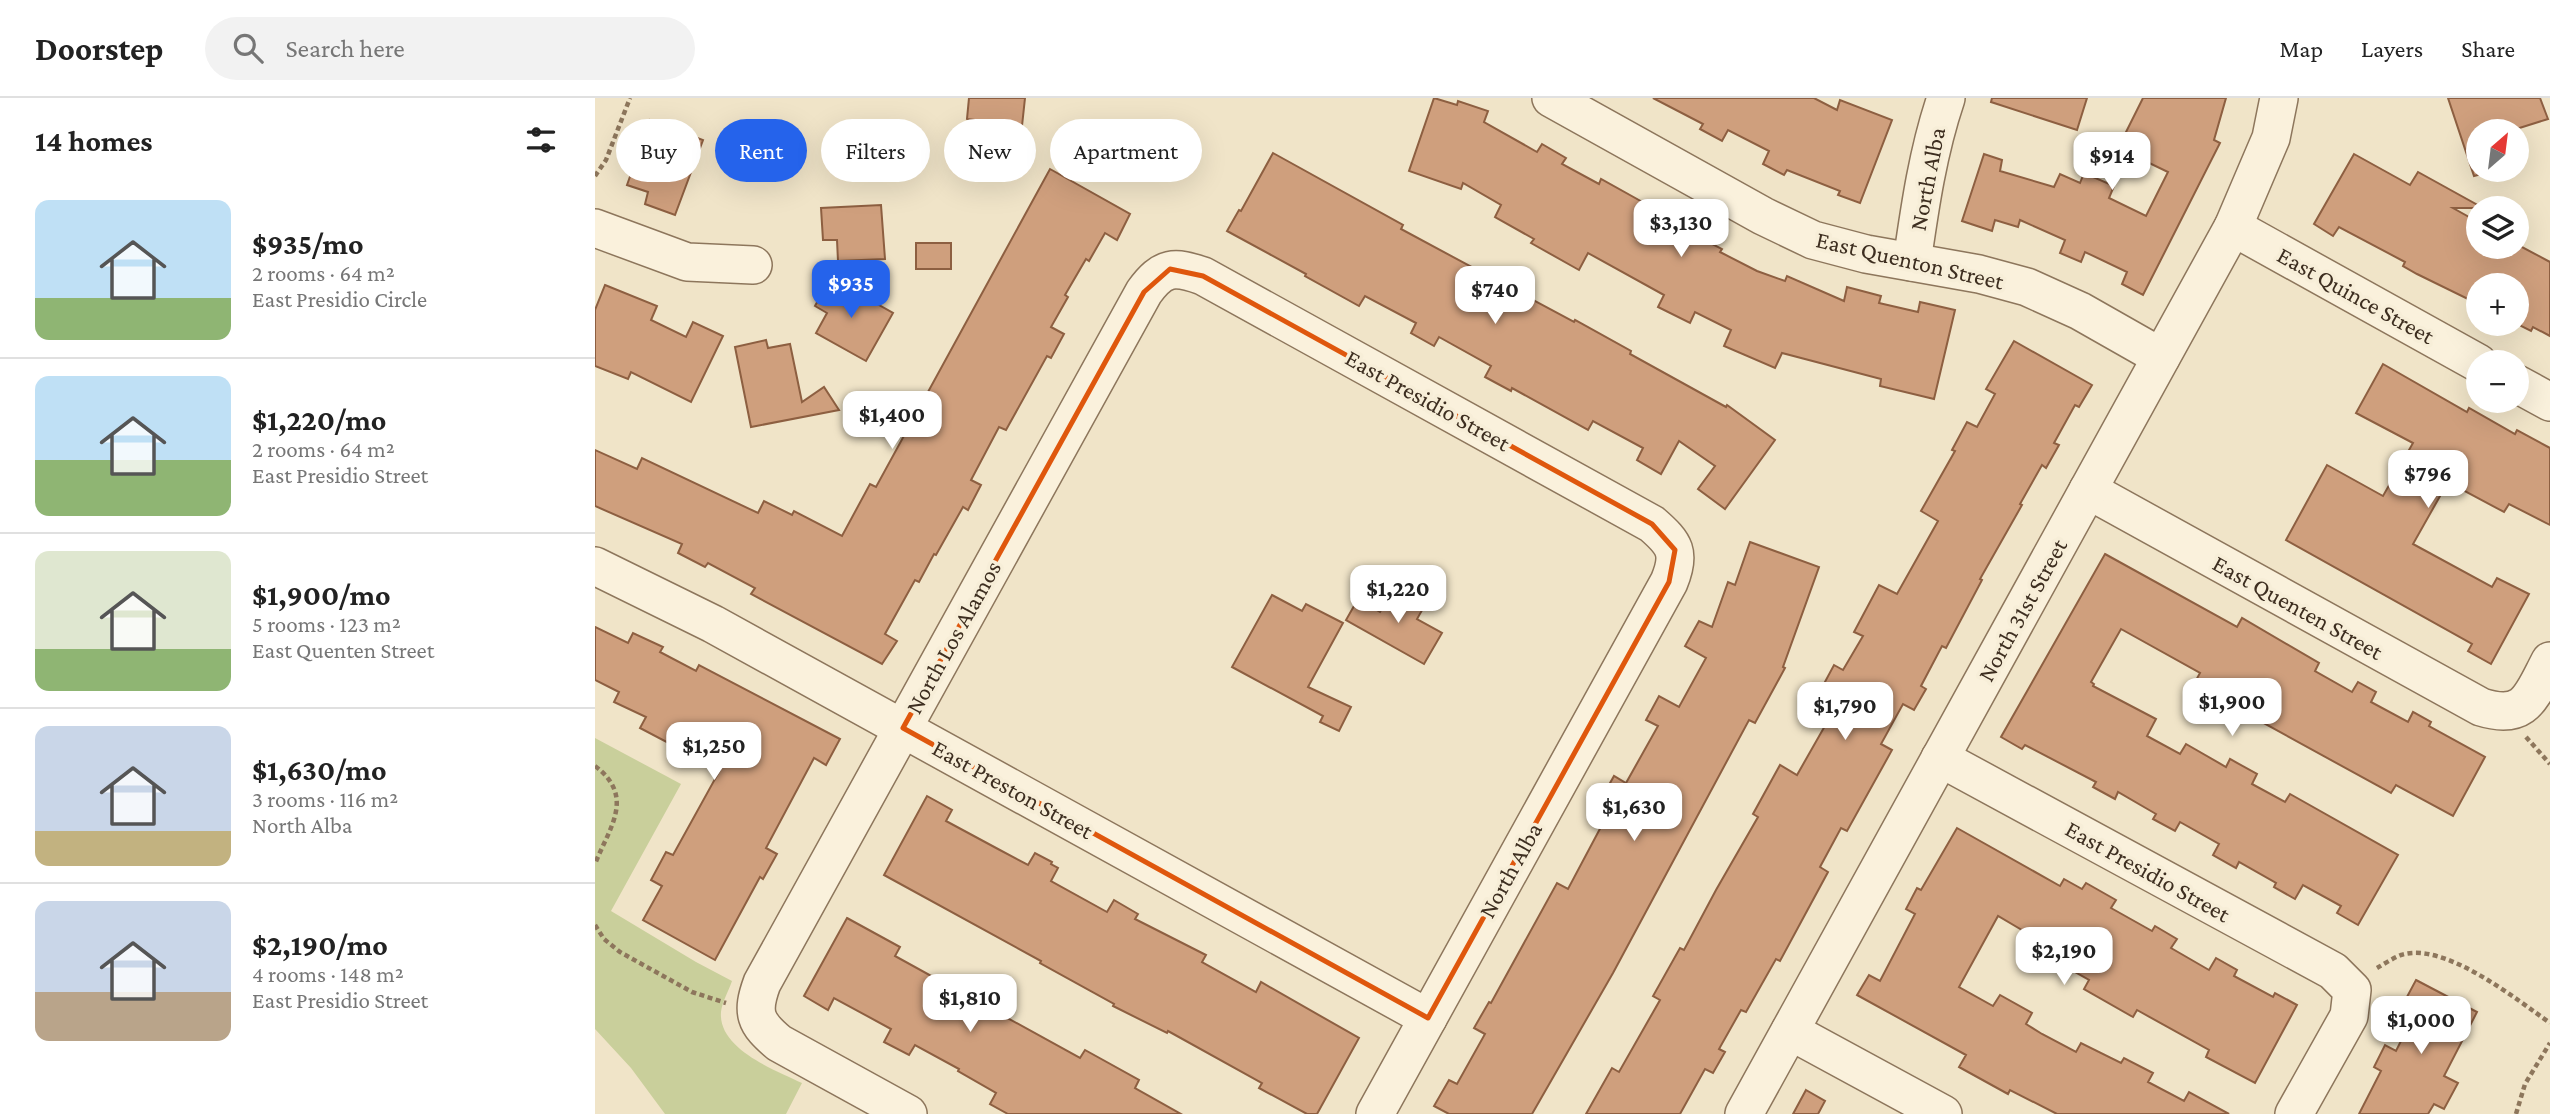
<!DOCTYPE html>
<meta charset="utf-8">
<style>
:root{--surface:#fff;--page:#f2f2f2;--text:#222;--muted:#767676;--line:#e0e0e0;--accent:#2563eb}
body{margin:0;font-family:"Crimson Pro",serif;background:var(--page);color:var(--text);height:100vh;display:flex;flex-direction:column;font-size:26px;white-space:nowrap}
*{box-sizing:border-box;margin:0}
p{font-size:23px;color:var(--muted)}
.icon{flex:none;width:38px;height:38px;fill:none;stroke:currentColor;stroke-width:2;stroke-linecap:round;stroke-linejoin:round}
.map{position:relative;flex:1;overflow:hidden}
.drawer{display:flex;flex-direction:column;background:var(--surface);width:595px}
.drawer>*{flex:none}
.guide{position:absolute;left:21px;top:21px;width:665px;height:63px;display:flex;gap:14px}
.needle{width:46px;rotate:28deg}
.tools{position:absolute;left:1871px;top:21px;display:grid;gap:14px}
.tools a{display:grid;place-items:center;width:63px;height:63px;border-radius:50%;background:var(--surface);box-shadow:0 7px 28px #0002;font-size:35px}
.price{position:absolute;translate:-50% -60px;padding:0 16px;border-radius:14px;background:#fff;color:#222;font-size:23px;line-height:46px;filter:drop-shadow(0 2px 4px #0008)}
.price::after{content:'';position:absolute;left:50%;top:42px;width:21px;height:16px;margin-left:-10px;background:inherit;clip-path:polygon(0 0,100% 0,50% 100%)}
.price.selected{background:var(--accent);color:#fff}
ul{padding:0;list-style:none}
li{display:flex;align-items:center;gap:21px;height:175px;padding:0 35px}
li+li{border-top:2px solid var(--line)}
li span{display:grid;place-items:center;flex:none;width:196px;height:140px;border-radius:14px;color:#555}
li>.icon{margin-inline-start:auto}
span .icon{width:84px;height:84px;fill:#fffc;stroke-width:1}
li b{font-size:30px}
h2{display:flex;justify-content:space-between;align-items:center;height:84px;padding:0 35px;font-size:30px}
.tag{padding:0 24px;border-radius:32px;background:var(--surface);box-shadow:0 7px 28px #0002;font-size:24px;line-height:63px}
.tag.selected{background:var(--accent);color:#fff}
header{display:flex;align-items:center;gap:42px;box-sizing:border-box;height:98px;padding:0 35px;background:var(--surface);border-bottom:2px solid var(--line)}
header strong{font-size:33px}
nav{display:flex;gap:38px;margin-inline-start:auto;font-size:24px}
.search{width:490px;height:63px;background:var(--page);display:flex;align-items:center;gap:18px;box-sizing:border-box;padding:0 24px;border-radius:38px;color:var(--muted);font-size:26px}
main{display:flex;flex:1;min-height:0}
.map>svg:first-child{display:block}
.green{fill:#c9cf9b}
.building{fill:#cf9f7d;stroke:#8d5f41;stroke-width:2}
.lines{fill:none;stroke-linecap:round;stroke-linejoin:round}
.minor-casing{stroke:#8d765c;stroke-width:40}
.path{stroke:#8d765c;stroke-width:4.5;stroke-dasharray:5 3.5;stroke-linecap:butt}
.minor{stroke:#faf1dc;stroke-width:37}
.marked{fill:none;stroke:#df570d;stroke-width:5;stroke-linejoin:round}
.labels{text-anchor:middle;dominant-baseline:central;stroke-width:7;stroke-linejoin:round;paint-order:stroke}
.street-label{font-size:24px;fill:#3d2e20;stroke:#f7eed8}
</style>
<header>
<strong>Doorstep</strong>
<div class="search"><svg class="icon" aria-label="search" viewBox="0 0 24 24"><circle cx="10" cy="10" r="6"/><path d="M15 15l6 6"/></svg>Search here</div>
<nav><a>Map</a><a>Layers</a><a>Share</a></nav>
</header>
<main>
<section class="drawer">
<h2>14 homes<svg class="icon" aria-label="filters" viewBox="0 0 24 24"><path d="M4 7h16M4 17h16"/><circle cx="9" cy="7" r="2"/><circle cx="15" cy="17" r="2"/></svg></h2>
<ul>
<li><span style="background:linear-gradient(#bfe0f5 70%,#8fb573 0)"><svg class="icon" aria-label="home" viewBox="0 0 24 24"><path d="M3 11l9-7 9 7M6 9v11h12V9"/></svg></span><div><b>$935/mo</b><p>2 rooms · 64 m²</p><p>East Presidio Circle</p></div></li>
<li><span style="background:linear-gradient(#bfe0f5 60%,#8fb573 0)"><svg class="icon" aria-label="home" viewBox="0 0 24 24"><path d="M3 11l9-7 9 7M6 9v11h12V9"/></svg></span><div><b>$1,220/mo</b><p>2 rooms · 64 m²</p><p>East Presidio Street</p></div></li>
<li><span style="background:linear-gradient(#dfe7d0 70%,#8fb573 0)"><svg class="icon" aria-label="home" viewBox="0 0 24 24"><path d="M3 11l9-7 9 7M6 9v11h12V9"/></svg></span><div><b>$1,900/mo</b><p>5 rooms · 123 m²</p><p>East Quenten Street</p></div></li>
<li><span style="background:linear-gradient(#c9d6e8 75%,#c2b280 0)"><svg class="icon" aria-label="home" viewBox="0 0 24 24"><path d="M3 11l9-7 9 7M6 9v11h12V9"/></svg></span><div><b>$1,630/mo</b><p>3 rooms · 116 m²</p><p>North Alba</p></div></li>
<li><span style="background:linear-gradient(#c9d6e8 65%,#b9a48a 0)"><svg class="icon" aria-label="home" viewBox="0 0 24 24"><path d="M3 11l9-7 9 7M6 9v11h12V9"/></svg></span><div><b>$2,190/mo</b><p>4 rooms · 148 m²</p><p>East Presidio Street</p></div></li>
</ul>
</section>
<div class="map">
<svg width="1955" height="1016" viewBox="0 0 1955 1016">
<rect width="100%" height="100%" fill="#f0e4c8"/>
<path class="green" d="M0,640L86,686L16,813L101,864L137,883C134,892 127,904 126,914C123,951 180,972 207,985L191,1016H70L36,970L0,931Z"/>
<g class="building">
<polygon points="374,0 430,0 427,28 372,21"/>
<polygon points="839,0 862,7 863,3 893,13 889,24 942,54 947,46 971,60 967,66 1004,86 1006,81 1060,111 1064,104 1093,120 1087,130 1127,151 1125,154 1162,173 1190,183 1192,178 1249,203 1252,189 1286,198 1284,205 1323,214 1325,204 1360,212 1339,301 1285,288 1286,281 1187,255 1180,270 1129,248 1136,232 1100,214 1095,225 1063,209 1069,197 993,155 984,172 936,145 939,141 900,119 906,107 868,85 866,91 814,73"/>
<polygon points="1058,0 1219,0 1242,12 1245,2 1297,22 1265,105 1243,97 1245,93 1192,72 1189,77 1168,66 1174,53 1133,32 1127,43 1105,31 1108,26"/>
<polygon points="1397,0 1492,0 1482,32 1396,4"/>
<polygon points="1548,0 1631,0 1619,42 1625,45 1548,197 1527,186 1532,174 1490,154 1486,164 1465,155 1470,142 1425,122 1423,129 1400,122 1397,133 1367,123 1389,56 1407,62 1405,73 1459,89 1465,76 1485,85 1489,75 1519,88 1514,100 1551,118 1573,74 1523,50"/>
<polygon points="1853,0 1945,0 1953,21 1915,33 1883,33 1883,77 1879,78"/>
<polygon points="55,22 108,42 80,117 50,106 53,94 32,87"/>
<polygon points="678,55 808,127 806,131 979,224 980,222 1036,253 1035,256 1131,309 1132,307 1180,342 1130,411 1103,391 1120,368 1084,343 1066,376 1042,362 1048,350 998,323 993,332 917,290 916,293 890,279 896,268 844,239 839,248 816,235 821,225 770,198 764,208 710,178 711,176 632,133 644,112 646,113"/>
<polygon points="1759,56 1815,87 1823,74 1888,110 1858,110 1883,124 1883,149 1927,149 1955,164 1955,238 1938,229 1936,233 1922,226 1922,187 1883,187 1881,205 1822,176 1808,168 1810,164 1744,129 1738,138 1719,126"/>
<polygon points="455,71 535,116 522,142 510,135 494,163 491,161 470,197 473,199 456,229 469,236 456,260 452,258 411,332 404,329 376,382 386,387 373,412 368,409 341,457 339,456 324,484 320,482 290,536 302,543 287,566 156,496 160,490 113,465 110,469 83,455 87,446 0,408 0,352 42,371 47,360 163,415 169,403 197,417 199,413 247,438 275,386 281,389"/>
<polygon points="286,107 290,161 243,163 242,142 228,142 226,110"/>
<rect x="321" y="145" width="35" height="26"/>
<polygon points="236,180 298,215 271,263 221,235 232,215 220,208"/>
<polygon points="10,187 62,208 56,222 91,239 98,224 128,238 96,304 36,274 33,281 0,268 0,212"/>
<polygon points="171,242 173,250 195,246 207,304 229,289 244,312 156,329 140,249"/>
<polygon points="1419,243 1497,287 1484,309 1480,307 1459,345 1464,347 1451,370 1447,367 1425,406 1427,407 1385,481 1387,482 1351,550 1347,548 1326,588 1331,591 1319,612 1308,606 1286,646 1297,652 1252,733 1246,730 1225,769 1233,774 1185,863 1181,861 1151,914 1146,912 1124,951 1130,954 1118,975 1110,971 1085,1016 991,1016 1017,970 1024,974 1065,902 1058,898 1085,850 1089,852 1121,792 1163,719 1158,716 1185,667 1202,677 1243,605 1224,595 1239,567 1248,572 1268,538 1259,534 1284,487 1302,496 1343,423 1326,413 1360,353 1357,352 1372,324 1382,329 1400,296 1391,291"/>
<polygon points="1788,266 1872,314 1874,310 1920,336 1922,332 1955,350 1955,427 1914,406 1909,414 1853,384 1818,446 1897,489 1902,480 1934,496 1896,566 1873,553 1877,546 1691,442 1732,367 1788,398 1818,345 1761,315"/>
<polygon points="1155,444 1224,469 1188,569 1190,570 1160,625 1154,622 1018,875 937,1016 854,1016 839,1008 854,982 862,986 890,936 879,930 894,904 896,905 962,785 973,791 1016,710 1005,703 1019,678 1031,685 1063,628 1051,622 1064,598 1084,609 1111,560 1090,548 1104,523 1117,529 1133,484 1140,487"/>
<polygon points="1510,456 1642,529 1647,520 1724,565 1720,573 1757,594 1763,584 1781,594 1776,604 1813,624 1818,614 1836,624 1834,628 1890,659 1858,718 1801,687 1796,695 1654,617 1655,614 1600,584 1605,575 1526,531 1496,584 1499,586 1498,588 1561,621 1552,638 1585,656 1591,646 1631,669 1635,661 1662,676 1657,686 1690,704 1695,696 1803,757 1763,827 1742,815 1746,808 1708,787 1700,801 1679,789 1681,785 1644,764 1641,770 1618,757 1624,746 1585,724 1580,733 1558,721 1561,716 1523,694 1520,701 1498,689 1501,684 1430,647 1427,651 1406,639"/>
<polygon points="799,490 830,507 822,521 847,535 829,566 751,522 763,501 785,514"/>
<polygon points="677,497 707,513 711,506 748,525 713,589 756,609 744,633 725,624 728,618 637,569"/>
<polygon points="0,529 33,545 38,535 68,549 65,554 101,573 104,567 245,641 231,667 219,660 171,750 182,756 168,781 165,779 120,862 48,822 67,788 56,782 71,754 78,757 125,672 45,630 51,619 19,604 24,594 0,582"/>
<polygon points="332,698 357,712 351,723 403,751 433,767 440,755 457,764 456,766 463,770 456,783 512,814 519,802 543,816 540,821 611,857 607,864 661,894 666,884 764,940 722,1016 712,1016 664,990 667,985 573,933 572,935 518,908 519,906 445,865 446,863 289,777"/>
<polygon points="1362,730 1465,788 1469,781 1487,791 1491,785 1521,802 1516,810 1557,833 1560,828 1582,841 1576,850 1614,872 1621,860 1642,872 1639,878 1678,899 1680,895 1702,907 1660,985 1611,959 1614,952 1542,912 1538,919 1489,891 1494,882 1432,847 1437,838 1403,818 1364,889 1398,908 1405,897 1437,915 1431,926 1447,936 1481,954 1486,945 1526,965 1529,960 1558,975 1553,984 1589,1003 1594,994 1634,1016 1462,1016 1415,992 1413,996 1364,969 1371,957 1262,897 1274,877 1285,883 1320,816 1311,811 1322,790 1326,792"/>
<polygon points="252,820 305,849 300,858 485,960 490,952 544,982 540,990 586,1016 413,1016 395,1006 401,995 363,973 364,971 320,947 314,957 289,944 296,931 239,900 233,912 209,898"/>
<polygon points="1821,882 1882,914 1849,978 1863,985 1849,1011 1839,1006 1833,1016 1764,1016 1786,973 1779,969 1790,947 1801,953 1819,917 1806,910"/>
<polygon points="1211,992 1230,1003 1223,1016 1198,1016"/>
</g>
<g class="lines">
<defs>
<g id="minor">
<polyline points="956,0 1168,118 1218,142 1271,156 1384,176 1432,189 1485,213 1566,259"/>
<polyline points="1638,129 1883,265"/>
<polyline points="0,130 92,164 158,167"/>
<path d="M1317,164C1325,108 1333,53 1351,0"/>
<polyline points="1922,286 1955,304"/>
<path d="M1493,392L1886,609C1931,623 1936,599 1955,563"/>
<polyline points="0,468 118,526 833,920"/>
<polyline points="1345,660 1738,873 1757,892 1754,918 1699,1016"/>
<polyline points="1195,933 1348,1016"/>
<path d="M313,1016L184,945C160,925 156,915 167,885L549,194C568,168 579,168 608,178L1057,426C1080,446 1086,455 1074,484L780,1016"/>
<polyline points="1149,1016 1638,129 1676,40 1684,0"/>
</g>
</defs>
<use href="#minor" class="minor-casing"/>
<g class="path">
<polyline points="0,78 11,62 35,0"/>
<polyline points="1931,639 1955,666"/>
<path d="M0,668C41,699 14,730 0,766"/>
<polyline points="0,827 9,841 25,854 97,894 131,905"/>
<path d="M1782,870C1789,866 1798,860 1806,857C1849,843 1921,901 1955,925"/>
<polyline points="1921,1016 1930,986 1955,945"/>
</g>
<use href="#minor" class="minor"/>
</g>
<path class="marked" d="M575,171L608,178L1057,426L1080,452L1074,484L833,920L308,630L549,194Z"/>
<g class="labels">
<g class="street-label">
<text transform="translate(1332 81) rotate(-79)">North Alba</text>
<text transform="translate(1315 162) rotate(13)">East Quenton Street</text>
<text transform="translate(1761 197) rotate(29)">East Quince Street</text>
<text transform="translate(833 302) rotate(29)">East Presidio Street</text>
<text transform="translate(1703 509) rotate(29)">East Quenten Street</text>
<text transform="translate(1427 512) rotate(-61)">North 31st Street</text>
<text transform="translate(358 539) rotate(-61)">North Los Alamos</text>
<text transform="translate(418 691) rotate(29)">East Preston Street</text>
<text transform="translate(915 772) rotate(-61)">North Alba</text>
<text transform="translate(1553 773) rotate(29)">East Presidio Street</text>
</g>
</g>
</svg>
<div class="tools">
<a><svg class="needle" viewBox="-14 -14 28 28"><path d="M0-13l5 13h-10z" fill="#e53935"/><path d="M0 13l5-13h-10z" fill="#767676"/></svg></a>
<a><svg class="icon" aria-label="layers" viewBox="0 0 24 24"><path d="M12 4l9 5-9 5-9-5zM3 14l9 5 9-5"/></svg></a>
<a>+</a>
<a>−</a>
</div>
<b class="price" style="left:1517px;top:94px">$914</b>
<b class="price" style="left:1086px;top:161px">$3,130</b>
<b class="price selected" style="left:256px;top:222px">$935</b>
<b class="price" style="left:900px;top:228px">$740</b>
<b class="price" style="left:297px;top:353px">$1,400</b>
<b class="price" style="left:1833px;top:412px">$796</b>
<b class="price" style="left:803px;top:527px">$1,220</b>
<b class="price" style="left:1637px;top:640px">$1,900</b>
<b class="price" style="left:1250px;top:644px">$1,790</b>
<b class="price" style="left:119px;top:684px">$1,250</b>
<b class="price" style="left:1039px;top:745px">$1,630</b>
<b class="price" style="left:1469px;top:889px">$2,190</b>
<b class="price" style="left:375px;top:936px">$1,810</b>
<b class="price" style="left:1826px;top:958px">$1,000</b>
<div class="guide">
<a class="tag">Buy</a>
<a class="tag selected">Rent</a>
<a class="tag">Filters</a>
<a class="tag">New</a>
<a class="tag">Apartment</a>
</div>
</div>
</main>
